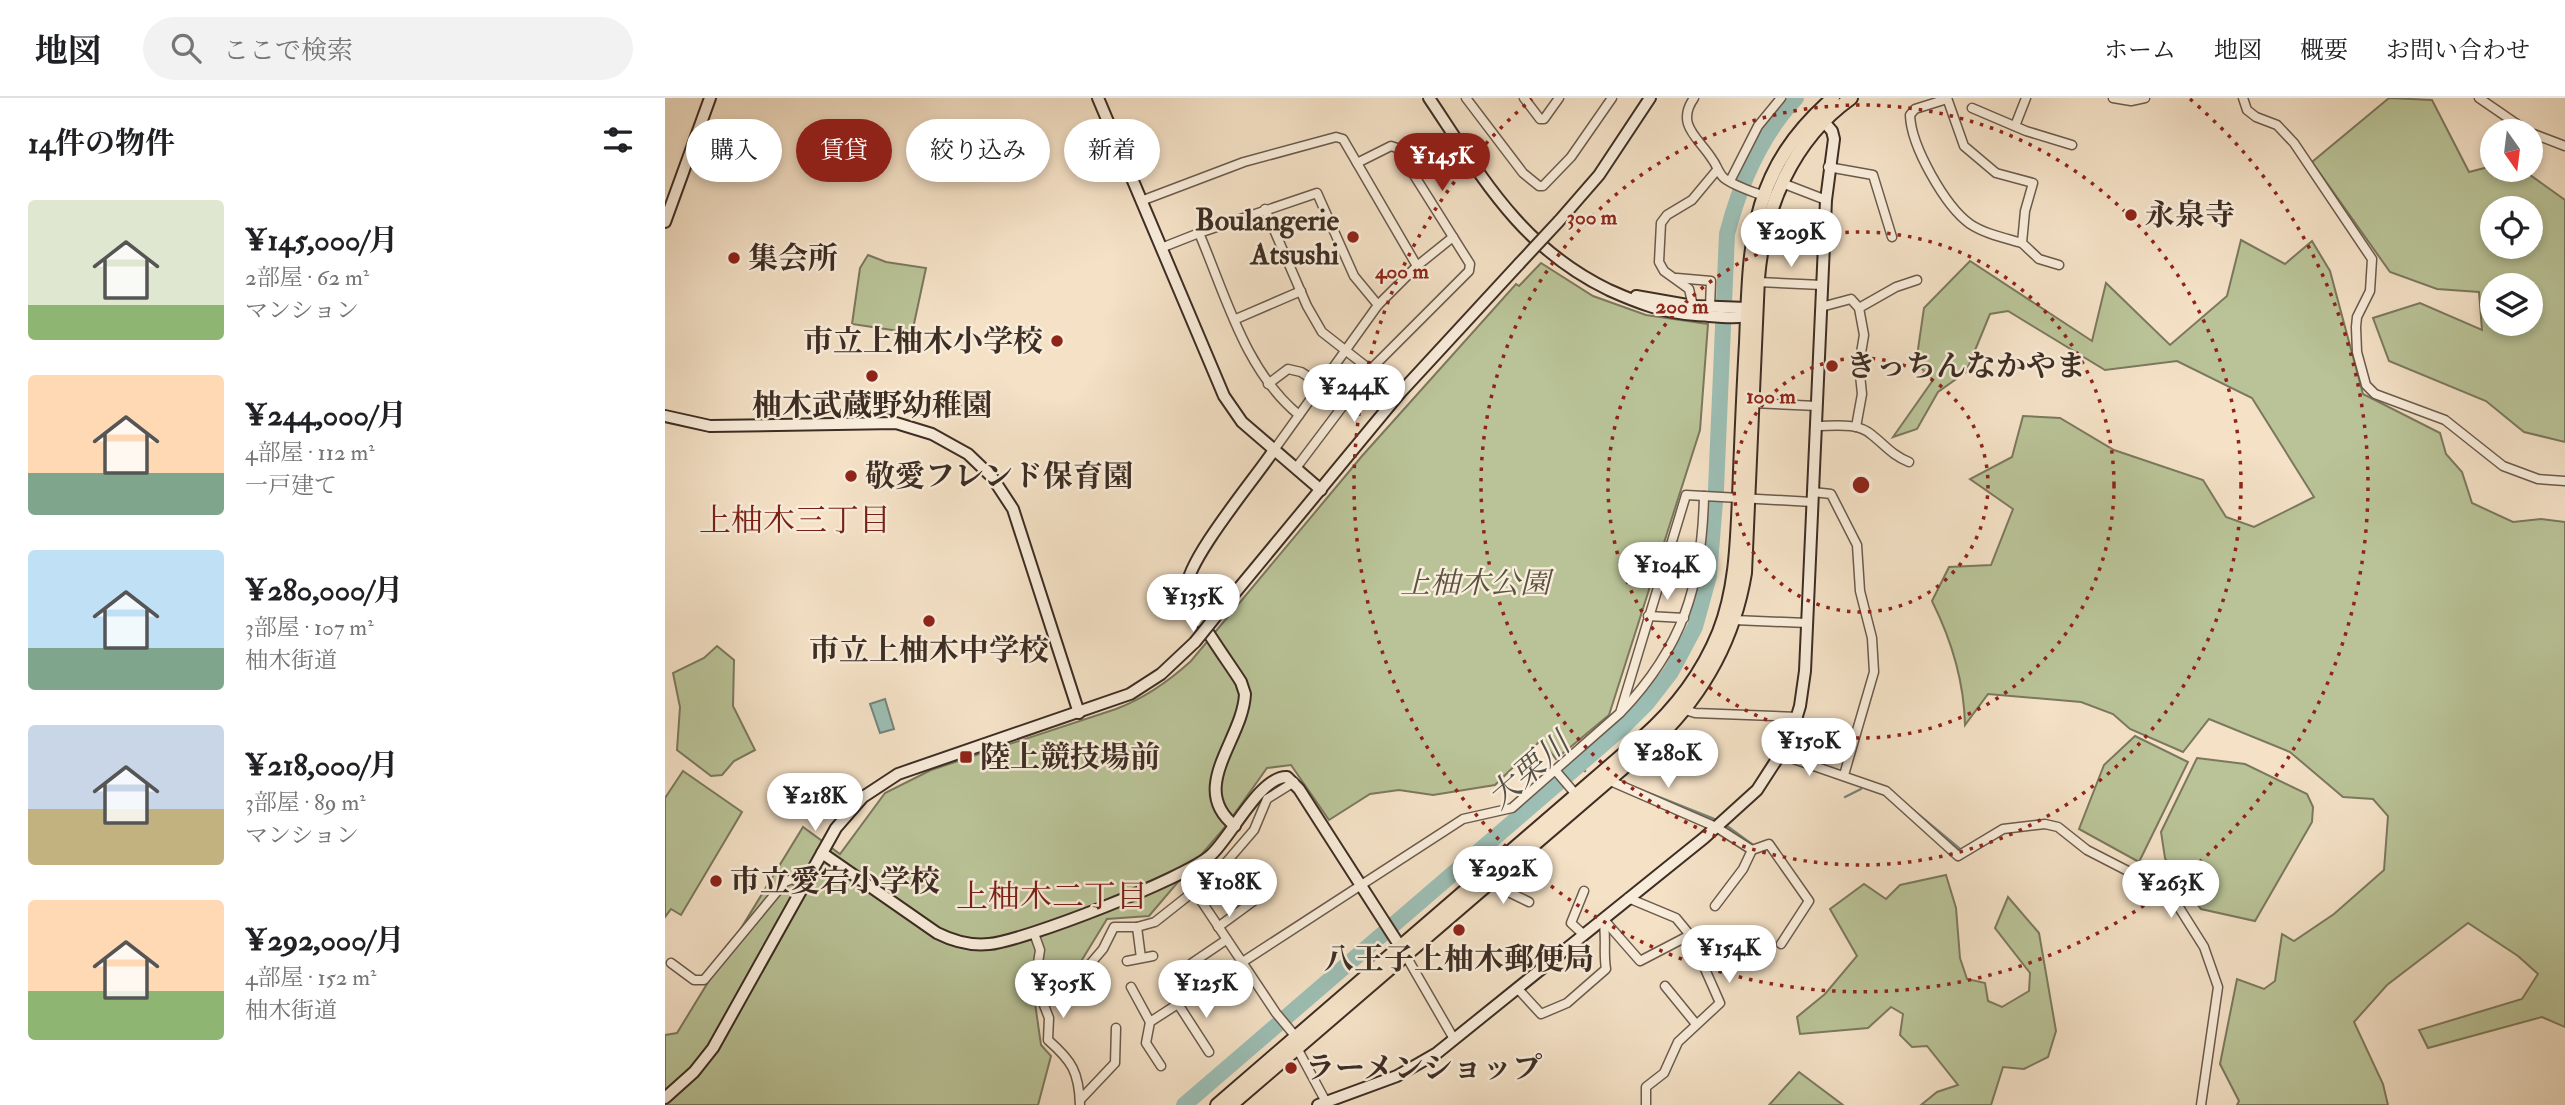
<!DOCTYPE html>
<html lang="ja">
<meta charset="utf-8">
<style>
:root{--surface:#fff;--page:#f2f2f2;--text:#202124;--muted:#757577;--line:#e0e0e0;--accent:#8f2418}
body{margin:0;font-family:"IM FELL Double Pica","Noto Serif JP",serif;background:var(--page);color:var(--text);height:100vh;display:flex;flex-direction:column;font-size:26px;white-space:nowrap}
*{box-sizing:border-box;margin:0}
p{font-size:23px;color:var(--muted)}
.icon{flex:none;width:38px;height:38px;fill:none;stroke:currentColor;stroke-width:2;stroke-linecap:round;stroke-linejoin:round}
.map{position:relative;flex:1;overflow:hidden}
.side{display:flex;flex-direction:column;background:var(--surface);width:665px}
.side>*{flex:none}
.banner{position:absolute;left:21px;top:21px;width:665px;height:63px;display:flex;gap:14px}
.needle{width:46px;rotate:166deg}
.fabs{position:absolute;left:1815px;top:21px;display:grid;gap:14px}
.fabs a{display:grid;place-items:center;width:63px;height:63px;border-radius:50%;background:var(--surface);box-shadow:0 4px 10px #0003;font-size:35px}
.price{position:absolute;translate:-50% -60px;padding:0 16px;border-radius:24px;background:#fff;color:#222;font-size:23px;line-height:46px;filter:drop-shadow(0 2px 4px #0008)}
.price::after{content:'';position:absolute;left:50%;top:42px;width:21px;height:16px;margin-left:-10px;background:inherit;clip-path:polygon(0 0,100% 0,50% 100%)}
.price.selected{background:var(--accent);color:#fff}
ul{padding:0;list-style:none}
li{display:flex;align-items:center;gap:21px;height:175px;padding:0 28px}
li span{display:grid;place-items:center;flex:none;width:196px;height:140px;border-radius:7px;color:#555}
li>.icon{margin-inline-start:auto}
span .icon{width:84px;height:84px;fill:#fffc;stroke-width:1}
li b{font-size:30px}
h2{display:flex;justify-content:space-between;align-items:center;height:84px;padding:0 28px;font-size:30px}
.pill{padding:0 24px;border-radius:32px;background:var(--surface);box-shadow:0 4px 10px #0003;font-size:24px;line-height:63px}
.pill.selected{background:var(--accent);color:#fff}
header{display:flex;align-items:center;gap:42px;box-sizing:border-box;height:98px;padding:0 35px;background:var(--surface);border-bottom:2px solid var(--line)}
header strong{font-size:33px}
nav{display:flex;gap:38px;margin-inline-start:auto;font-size:24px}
.search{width:490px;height:63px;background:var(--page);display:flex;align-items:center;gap:18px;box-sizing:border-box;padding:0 24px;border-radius:38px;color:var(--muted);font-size:26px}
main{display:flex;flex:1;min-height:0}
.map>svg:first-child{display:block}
.green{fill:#b9c397;stroke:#7b785e;stroke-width:2;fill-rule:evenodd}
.water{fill:#9cbeb4;stroke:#76847a;stroke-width:2}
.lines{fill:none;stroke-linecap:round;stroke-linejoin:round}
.stream{stroke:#76847a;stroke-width:2.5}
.river{stroke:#9cbeb4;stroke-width:16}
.street-casing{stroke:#6b5a4c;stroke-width:11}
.secondary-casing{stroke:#3d2d24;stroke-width:14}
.primary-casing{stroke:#3d2d24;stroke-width:16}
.street{stroke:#f8ecda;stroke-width:8}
.secondary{stroke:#f8ecda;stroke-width:10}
.primary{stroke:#f4e1c6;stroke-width:12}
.secondary-bridge-casing{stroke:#3d2d24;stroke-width:14;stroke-linecap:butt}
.secondary-bridge{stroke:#f8ecda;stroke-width:10}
.ring{fill:none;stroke:#8f2418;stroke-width:3.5;stroke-dasharray:3.5 7}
.poi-dot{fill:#8f2418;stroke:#f8ecda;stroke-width:2.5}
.labels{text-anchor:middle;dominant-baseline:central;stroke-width:5;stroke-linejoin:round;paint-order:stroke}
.poi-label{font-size:30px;font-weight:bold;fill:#3d2d24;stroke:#f8ecda;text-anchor:start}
.park-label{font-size:30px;font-style:italic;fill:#5c5241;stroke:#f8ecda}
.neighbourhood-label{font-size:32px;fill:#7a1f14;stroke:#f8ecda}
.water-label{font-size:32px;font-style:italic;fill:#555148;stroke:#f8ecda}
.centre{fill:#8f2418;stroke:#f8ecda;stroke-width:3.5}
.ring-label{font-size:21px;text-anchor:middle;font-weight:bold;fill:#8f2418;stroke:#f8ecda;stroke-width:5;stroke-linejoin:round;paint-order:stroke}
</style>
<header>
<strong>地図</strong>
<div class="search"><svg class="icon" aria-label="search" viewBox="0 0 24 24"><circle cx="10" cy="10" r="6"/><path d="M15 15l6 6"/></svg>ここで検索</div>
<nav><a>ホーム</a><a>地図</a><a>概要</a><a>お問い合わせ</a></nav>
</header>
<main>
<section class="side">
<h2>14件の物件<svg class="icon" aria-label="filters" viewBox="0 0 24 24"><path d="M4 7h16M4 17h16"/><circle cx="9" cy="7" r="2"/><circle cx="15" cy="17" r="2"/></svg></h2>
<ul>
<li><span style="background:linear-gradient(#dfe7d0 75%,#8fb573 0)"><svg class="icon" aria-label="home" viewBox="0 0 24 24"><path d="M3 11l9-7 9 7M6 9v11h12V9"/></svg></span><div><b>¥145,000/月</b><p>2部屋 · 62 m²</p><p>マンション</p></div></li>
<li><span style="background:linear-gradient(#ffd9b3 70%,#7fa58c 0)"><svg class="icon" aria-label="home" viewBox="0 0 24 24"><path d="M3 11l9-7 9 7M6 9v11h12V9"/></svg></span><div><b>¥244,000/月</b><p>4部屋 · 112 m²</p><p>一戸建て</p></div></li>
<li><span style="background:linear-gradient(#bfe0f5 70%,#7fa58c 0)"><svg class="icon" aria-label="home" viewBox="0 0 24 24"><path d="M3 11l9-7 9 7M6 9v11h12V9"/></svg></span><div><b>¥280,000/月</b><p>3部屋 · 107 m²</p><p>柚木街道</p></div></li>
<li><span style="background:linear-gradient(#c9d6e8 60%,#c2b280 0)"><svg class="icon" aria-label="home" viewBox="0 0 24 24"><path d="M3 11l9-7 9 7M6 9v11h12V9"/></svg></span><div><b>¥218,000/月</b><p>3部屋 · 89 m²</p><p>マンション</p></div></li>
<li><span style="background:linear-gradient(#ffd9b3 65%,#8fb573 0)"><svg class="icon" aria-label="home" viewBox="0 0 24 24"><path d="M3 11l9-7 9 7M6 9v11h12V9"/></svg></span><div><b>¥292,000/月</b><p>4部屋 · 152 m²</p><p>柚木街道</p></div></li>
</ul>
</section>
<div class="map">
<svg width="1900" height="1007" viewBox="0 0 1900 1007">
<rect width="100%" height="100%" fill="#f4e1c6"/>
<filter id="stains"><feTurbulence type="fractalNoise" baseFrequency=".00286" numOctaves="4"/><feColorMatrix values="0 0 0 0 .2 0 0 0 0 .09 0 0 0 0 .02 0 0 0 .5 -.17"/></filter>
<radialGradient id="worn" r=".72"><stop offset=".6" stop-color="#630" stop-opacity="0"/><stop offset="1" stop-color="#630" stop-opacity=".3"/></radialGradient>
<g class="green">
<path d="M1724,0L1767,2L1804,74L1827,68V72H1858L1900,102V344L1859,334L1821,303L1724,263L1708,220L1755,205L1817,232L1814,194L1772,191L1725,174L1647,64ZM1827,110H1866V149H1827ZM1827,187H1866V226H1827Z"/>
<path d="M1576,142L1620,166L1647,143L1665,173L1698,296L1775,335L1781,356L1797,374L1807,405L1848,424L1876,421L1900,424V929L1877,919L1763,950L1754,932L1857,901L1873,876L1853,858L1803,825L1722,887L1689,924L1718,986L1723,1007H1572L1574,1003L1555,966L1572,881L1599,891L1610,883L1617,836L1629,843L1669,816L1719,772L1723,718L1708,701L1678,699L1625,654L1544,621L1518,654L1465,631L1448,616L1416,604L1323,596L1300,627C1299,582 1287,543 1267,503L1284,469L1326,467L1348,411L1305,381L1347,359L1358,318L1395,320L1449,352L1538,382L1561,419L1589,429L1649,399L1587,300L1512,263L1440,272L1343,213L1325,216L1301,274L1273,294L1252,331L1228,339L1268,282L1251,265L1259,210L1305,163L1427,243L1441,185L1505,247L1562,198Z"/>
<polygon points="203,157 221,164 261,170 247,235 187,226 195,170"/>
<path d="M876,165L928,198L981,217L1043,226L1035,332L944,617L891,661L876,642L830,687L768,697L734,692L705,696L664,722L626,667L602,670L560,729L484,818L442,821L404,883L369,898L376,947L386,958L373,1007H0V937L12,935L138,729L175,756L220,695L266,672L451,611C480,600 503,584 526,563L697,358L851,186L854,188Z"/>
<polygon points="52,548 69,562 68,608 90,652 69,663 57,677 46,678 12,652 15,609 8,575 39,560"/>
<polygon points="1470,638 1523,664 1474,764 1414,731 1439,667"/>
<polygon points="1532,660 1580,666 1642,696 1648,709 1647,724 1590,823 1536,811 1509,778 1500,760 1496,734"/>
<polygon points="18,673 77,714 16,817 6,811 0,819 0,700"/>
<polygon points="1281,777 1291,810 1295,860 1302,881 1320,885 1323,903 1337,909 1364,893 1365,875 1330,830 1343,799 1374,835 1391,933 1383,959 1359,971 1338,969 1326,1007 1256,1007 1272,994 1293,987 1262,948 1247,949 1235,937 1238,916 1226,909 1203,930 1135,936 1132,919 1160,896 1192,858 1165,811 1199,786 1221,801 1235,787"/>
<polygon points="1134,974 1178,1007 1104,1007"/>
</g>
<g class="water">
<polygon points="290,295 322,296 322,308 290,308"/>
<polygon points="220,601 229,631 215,635 205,606"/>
</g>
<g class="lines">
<g class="stream">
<polyline points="909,670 920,673"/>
<polyline points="961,686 1049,721"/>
<polyline points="1180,699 1196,691"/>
<polyline points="1236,702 1295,751"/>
<polyline points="1062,728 1088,747"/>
</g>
<path class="river" d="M519,1007L957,630L982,605L1006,574L1030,529L1044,478L1051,391L1062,136C1075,86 1095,38 1131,0"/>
<defs>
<g id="street">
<polyline points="801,0 858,75 874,88 878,88 906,59 947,0"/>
<polyline points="859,0 875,21 879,21 894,0"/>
<path d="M1029,0C1010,27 1034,40 1047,61C1052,67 1053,75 1059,80C1069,88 1086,93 1099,98"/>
<polyline points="1282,0 1299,48 1331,75 1368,85 1360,113 1357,145 1374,161 1394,167"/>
<polyline points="1448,0 1466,3 1480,0"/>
<polyline points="1578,0 1582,12 1591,19 1612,27 1629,45 1707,161 1705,193 1692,219 1691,229 1692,254 1701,287 1710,296 1780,322 1838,368 1873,381 1900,383"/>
<polyline points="1814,0 1862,33"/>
<path d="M1282,1L1250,11L1245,17C1246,48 1280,108 1305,126C1320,136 1340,140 1357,145"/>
<polyline points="1307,10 1361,33 1407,47"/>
<polyline points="1350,28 1361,0"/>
<polyline points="1866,35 1900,48"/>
<polyline points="692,65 752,168"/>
<polyline points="1163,69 1208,77 1227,139"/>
<polyline points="1065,83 1093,28 1116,0"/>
<polyline points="1117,85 1161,102"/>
<polyline points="476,103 579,64 671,39 678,41 692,65 726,48 732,50 805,166 804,173 705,272 631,370"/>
<polyline points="600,111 642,208 657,234 735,295"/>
<polyline points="496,150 534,135"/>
<polyline points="1012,180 1046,183 1045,209"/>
<polyline points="1093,184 1157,187"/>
<polyline points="1028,208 1024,191 999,173 994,164 996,125 1002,117 1027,102 1052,72"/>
<polyline points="1156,209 1186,201 1194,210 1199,237 1194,267 1197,296 1191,329"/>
<polyline points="1194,210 1231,189 1252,182"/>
<polyline points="571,221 636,193"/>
<polyline points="603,286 623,271 636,274 655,286"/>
<polyline points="1088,305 1152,308"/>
<path d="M634,317C580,273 561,198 534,135L652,95L689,178L713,207"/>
<path d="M1151,328C1169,328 1193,324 1207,337C1221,348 1227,357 1244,364"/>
<polyline points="609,352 713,207 752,168 788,139"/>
<polyline points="1148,394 1166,396 1192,447 1195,493 1207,540 1209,574 1179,677"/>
<polyline points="983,518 1019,520"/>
<polyline points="1069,522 1142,525"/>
<polyline points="1020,612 1030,615 1133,619"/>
<path d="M956,614C1018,549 1037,487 1039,398"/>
<polyline points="1117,657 1221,693 1293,758 1338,731 1380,726 1393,729 1422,752 1492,788 1510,803 1539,849 1553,889 1536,1007"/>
<polyline points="890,672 914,700"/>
<polyline points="943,682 1051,729 1087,752 1078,771 1050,808"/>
<polyline points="1087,752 1104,746 1144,803 1116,846"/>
<polyline points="825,785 864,804"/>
<polyline points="529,792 611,915 631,939"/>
<polyline points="919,793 906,825 919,837"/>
<polyline points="963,800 1011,820 1025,837 1055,905 1013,944 999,975 981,989 981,1007"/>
<polyline points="940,823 975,863 1025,837"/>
<polyline points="472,829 476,860"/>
<polyline points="553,829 605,791"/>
<path d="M369,835L375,852L370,884L384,920L383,942C407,963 414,974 415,1007"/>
<polyline points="741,858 789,941"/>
<polyline points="462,863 488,858"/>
<polyline points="6,865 29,882 39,882 120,784 127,781 139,787"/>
<polyline points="527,865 561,842"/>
<polyline points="1000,888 1031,926"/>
<polyline points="466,889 485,924"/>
<path d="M853,891L876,916L902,905L941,871C938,853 942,839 938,821"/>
<polyline points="402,893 438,851 449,829 472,829 490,824 552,775 589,732 602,701 629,684"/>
<polyline points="513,906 544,954"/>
<polyline points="632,950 661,1004"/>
<polyline points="496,968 481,945 485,924 798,721 847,710 955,615 1021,397 1147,404"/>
<polyline points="415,1002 450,965 451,930"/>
</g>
<g id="secondary">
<polyline points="433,0 559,298 577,324 656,392"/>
<path d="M764,0C817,79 855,149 944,192C973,205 999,215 1031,217C1050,218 1072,222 1090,216"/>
<polyline points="894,123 934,77 985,0"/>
<polyline points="0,124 45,0"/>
<polyline points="971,198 1028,208 1082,210 1090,214"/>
<polyline points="0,318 45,328 231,325 267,336 303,356 327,379 348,411 414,615"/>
<polyline points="555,513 735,295 854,166"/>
<path d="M570,728C522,690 578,642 580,596L576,584C563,563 525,513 522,491C519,465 592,378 609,352"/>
<path d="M157,755L272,835C288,843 306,848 324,846C359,843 521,780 546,757C566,739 595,678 622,679L634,691L738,853"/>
<polyline points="0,1000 29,974 48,950 171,730 198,699 233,676 465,596 496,576 530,544"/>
<polyline points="653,1007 732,978 772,955 1039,740 1092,692 1125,641 1135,608 1140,573 1161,102 1169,41 1167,33 1154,18"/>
</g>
<g id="primary">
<path d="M552,1007L977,640C1010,611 1037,576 1054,534C1071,491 1072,444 1074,399C1076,347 1078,296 1081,245C1085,144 1084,73 1168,0"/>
<path d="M566,1007L993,640C1040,594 1069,541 1080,475L1093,180C1099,110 1127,42 1186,0"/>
</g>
</defs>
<use href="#street" class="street-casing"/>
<use href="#secondary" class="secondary-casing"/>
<use href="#primary" class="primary-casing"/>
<use href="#street" class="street"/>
<use href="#secondary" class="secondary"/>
<use href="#primary" class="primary"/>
<defs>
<g id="secondary-bridge">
<polyline points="854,166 894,123"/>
<polyline points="530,544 555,513"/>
</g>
</defs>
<use href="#secondary-bridge" class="secondary-bridge-casing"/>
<use href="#secondary-bridge" class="secondary-bridge"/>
</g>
<g class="ring">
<circle cx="1196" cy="387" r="127"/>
<circle cx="1196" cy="387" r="253"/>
<circle cx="1196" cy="387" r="380"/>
<path d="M1525 1A507 507 0 1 1 867 1"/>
</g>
<g class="poi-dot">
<circle cx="1466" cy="117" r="7"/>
<circle cx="688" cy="139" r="7"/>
<circle cx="69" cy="160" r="7"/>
<circle cx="392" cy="243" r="7"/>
<circle cx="1167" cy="268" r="7"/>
<circle cx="207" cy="278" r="7"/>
<circle cx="186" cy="378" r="7"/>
<circle cx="264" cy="523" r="7"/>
<rect x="294" y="652" width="14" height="14" rx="3.5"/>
<circle cx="51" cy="783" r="7"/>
<circle cx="794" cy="832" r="7"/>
<circle cx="626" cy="970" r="7"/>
</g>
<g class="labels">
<g class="poi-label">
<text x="1480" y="117">永泉寺</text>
<text x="674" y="122" text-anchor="end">Boulangerie<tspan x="674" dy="34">Atsushi</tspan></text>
<text x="83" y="160">集会所</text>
<text x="378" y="243" text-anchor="end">市立上柚木小学校</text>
<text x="1181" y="268">きっちんなかやま</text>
<text x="207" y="307" text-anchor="middle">柚木武蔵野幼稚園</text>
<text x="200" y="378">敬愛フレンド保育園</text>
<text x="264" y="552" text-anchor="middle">市立上柚木中学校</text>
<text x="315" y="659">陸上競技場前</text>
<text x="65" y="783">市立愛宕小学校</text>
<text x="794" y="861" text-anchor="middle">八王子上柚木郵便局</text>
<text x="640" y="970">ラーメンショップ</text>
</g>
<g class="park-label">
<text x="810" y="485">上柚木公園</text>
</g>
<g class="neighbourhood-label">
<text x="130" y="423">上柚木三丁目</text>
<text x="387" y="799">上柚木二丁目</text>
</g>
<g class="water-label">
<text transform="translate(864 673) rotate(-41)">大栗川</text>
</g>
</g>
<circle cx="1196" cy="387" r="10" class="centre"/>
<g class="ring-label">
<text x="927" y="126">300 m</text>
<text x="737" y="180">400 m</text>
<text x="1017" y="215">200 m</text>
<text x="1106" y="305">100 m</text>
</g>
<rect width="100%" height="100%" filter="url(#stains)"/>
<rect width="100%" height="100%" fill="url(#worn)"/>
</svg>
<div class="fabs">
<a><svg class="needle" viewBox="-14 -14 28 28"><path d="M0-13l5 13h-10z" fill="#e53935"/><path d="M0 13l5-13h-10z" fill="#757577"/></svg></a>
<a><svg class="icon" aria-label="locate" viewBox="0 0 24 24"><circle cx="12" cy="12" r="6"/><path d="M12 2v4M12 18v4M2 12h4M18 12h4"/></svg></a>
<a><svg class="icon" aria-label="layers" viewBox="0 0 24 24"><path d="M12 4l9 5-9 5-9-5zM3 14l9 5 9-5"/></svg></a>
</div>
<b class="price selected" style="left:777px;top:95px">¥145K</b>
<b class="price" style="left:1126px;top:171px">¥209K</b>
<b class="price" style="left:689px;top:326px">¥244K</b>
<b class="price" style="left:1002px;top:504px">¥104K</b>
<b class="price" style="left:528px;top:536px">¥135K</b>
<b class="price" style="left:1144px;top:680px">¥150K</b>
<b class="price" style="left:1003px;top:692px">¥280K</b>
<b class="price" style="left:150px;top:735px">¥218K</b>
<b class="price" style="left:838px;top:808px">¥292K</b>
<b class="price" style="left:564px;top:821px">¥108K</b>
<b class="price" style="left:1506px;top:822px">¥263K</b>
<b class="price" style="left:1064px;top:887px">¥154K</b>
<b class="price" style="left:398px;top:922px">¥305K</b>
<b class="price" style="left:541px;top:922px">¥125K</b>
<div class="banner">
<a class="pill">購入</a>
<a class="pill selected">賃貸</a>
<a class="pill">絞り込み</a>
<a class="pill">新着</a>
</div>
</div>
</main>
